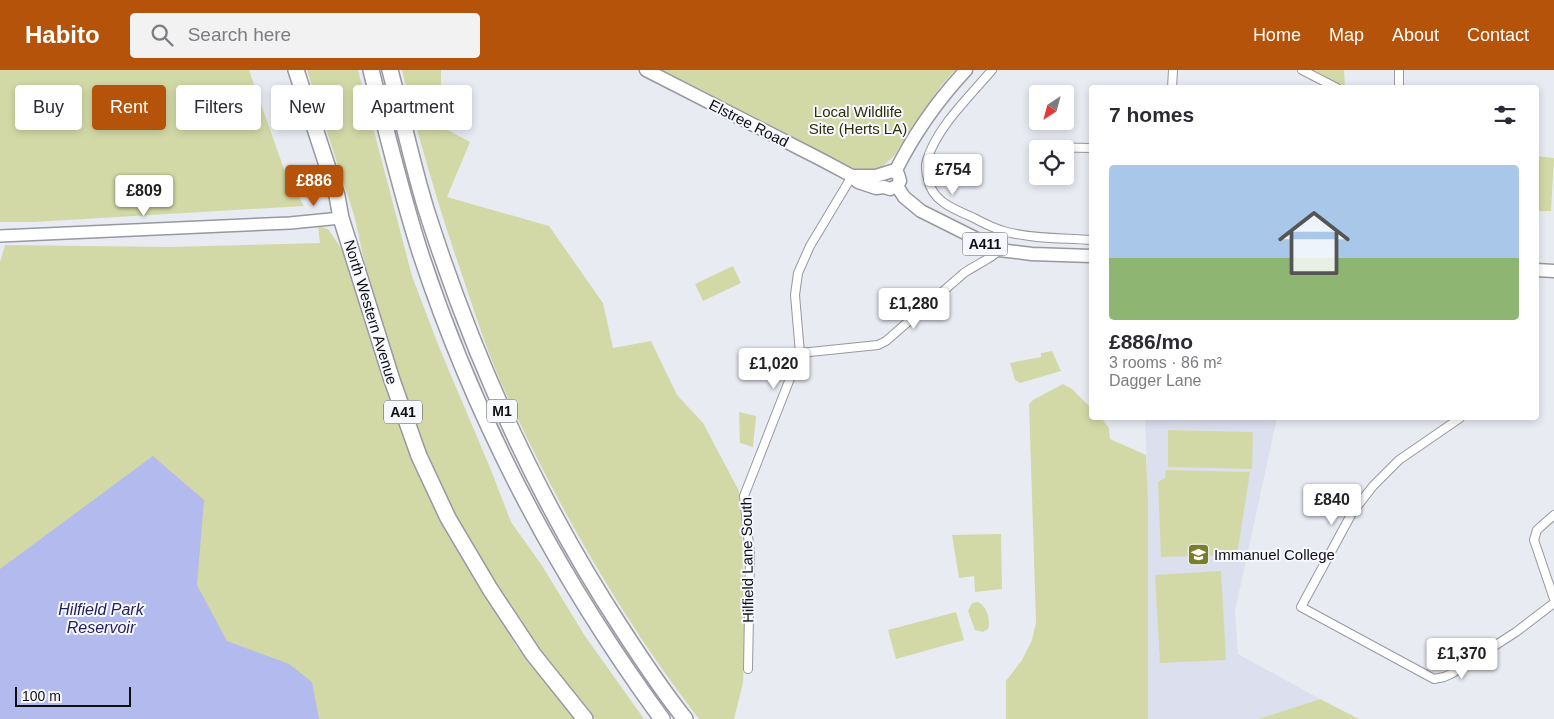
<!DOCTYPE html>
<meta charset="utf-8">
<style>
:root{--surface:#fff;--page:#f2f2f3;--text:#2b2b33;--muted:#7c7c81;--accent:#b45309}
body{margin:0;font-family:Arial,sans-serif;background:var(--page);color:var(--text);height:100vh;display:flex;flex-direction:column;font-size:19px;white-space:nowrap}
*{box-sizing:border-box;margin:0}
p{font-size:16px;color:var(--muted)}
.icon{flex:none;width:28px;height:28px;fill:none;stroke:currentColor;stroke-width:2;stroke-linecap:round;stroke-linejoin:round}
.map{position:relative;flex:1;overflow:hidden}
.details{position:absolute;left:1089px;top:15px;width:450px;height:335px;display:flex;flex-direction:column;background:var(--surface);border-radius:5px;box-shadow:0 2px 8px #0003}
.details>*{flex:none}
.banner{position:absolute;left:15px;top:15px;width:475px;height:45px;display:flex;gap:10px}
.needle{width:32px;rotate:216deg}
.buttons{position:absolute;left:1029px;top:15px;display:grid;gap:10px}
.buttons a{display:grid;place-items:center;width:45px;height:45px;border-radius:5px;background:var(--surface);box-shadow:0 2px 8px #0003;font-size:25px}
.scale{position:absolute;left:15px;bottom:12px;width:116px;box-sizing:border-box;padding-left:5px;border:2px solid #0f0f12;border-top:0;font-size:14px;line-height:18px;white-space:nowrap;color:#0f0f12;-webkit-text-stroke:4px #f7f8ff;paint-order:stroke}
.price{position:absolute;translate:-50% -42px;padding:0 11px;border-radius:5px;background:#fff;color:#222;font-size:16px;line-height:32px;filter:drop-shadow(0 1px 2px #0008)}
.price::after{content:'';position:absolute;left:50%;top:30px;width:15px;height:11px;margin-left:-8px;background:inherit;clip-path:polygon(0 0,100% 0,50% 100%)}
.price.on{background:var(--accent);color:#fff}
ul{padding:0;list-style:none}
li{display:grid;align-content:center;gap:10px;height:265px;padding:0 20px}
li span{display:grid;place-items:center;height:155px;border-radius:5px;color:#555}
li>.icon{margin-inline-start:auto}
span .icon{width:90px;height:90px;fill:#fffc;stroke-width:1}
li b{font-size:21px}
h2{display:flex;justify-content:space-between;align-items:center;height:60px;padding:0 20px;font-size:21px}
.tag{padding:0 18px;border-radius:5px;background:var(--surface);box-shadow:0 2px 8px #0003;font-size:18px;line-height:45px}
.tag.on{background:var(--accent);color:#fff}
header{display:flex;align-items:center;gap:30px;box-sizing:border-box;height:70px;padding:0 25px;background:var(--accent);color:#fff}
header strong{font-size:24px}
nav{display:flex;gap:28px;margin-inline-start:auto;font-size:18px}
.search{width:350px;height:45px;background:var(--page);display:flex;align-items:center;gap:12px;box-sizing:border-box;padding:0 18px;border-radius:5px;color:var(--muted);font-size:19px}
.map>svg:first-child{display:block}
.built{fill:#dcdfee}
.green{fill:#d3d9a6}
.water{fill:#b3baed}
.lines{fill:none;stroke-linecap:round;stroke-linejoin:round}
.street-casing{stroke:#9798a0;stroke-width:10}
.secondary-casing{stroke:#9798a0;stroke-width:14}
.primary-casing{stroke:#9798a0;stroke-width:15}
.highway-casing{stroke:#9798a0;stroke-width:18}
.street{stroke:#fff;stroke-width:8}
.secondary{stroke:#fff;stroke-width:11}
.primary{stroke:#fff;stroke-width:12}
.highway{stroke:#fff;stroke-width:15}
.labels{text-anchor:middle;dominant-baseline:central;stroke-width:4;stroke-linejoin:round;paint-order:stroke}
.shield{fill:#f7f8ff;stroke:#555559;stroke-width:1}
.shield-label{font-size:14px;font-weight:bold;fill:#0f0f12}
.park-label{font-size:15px;fill:#2e3004;stroke:#f7f8ff}
.street-label{font-size:15px;fill:#0f0f12;stroke:#f7f8ff}
.poi-label{font-size:15px;fill:#0f0f12;stroke:#f7f8ff;text-anchor:start}
.water-label{font-size:16px;font-style:italic;fill:#23215d;stroke:#f7f8ff}
</style>
<header>
<strong>Habito</strong>
<div class="search"><svg class="icon" aria-label="search" viewBox="0 0 24 24"><circle cx="10" cy="10" r="6"/><path d="M15 15l6 6"/></svg>Search here</div>
<nav><a>Home</a><a>Map</a><a>About</a><a>Contact</a></nav>
</header>
<div class="map">
<svg width="1554" height="649" viewBox="0 0 1554 649">
<rect width="100%" height="100%" fill="#e9ebf3"/>
<polygon class="built" points="1145,348 1277,348 1235,541 1238,584 1320,629 1258,649 1148,649 1148,428"/>
<g class="green">
<polygon points="0,0 249,0 285,102 304,136 34,152 0,152"/>
<polygon points="307,0 358,0 412,206 439,277 491,400 511,452 541,494 585,566 644,649 594,649 501,530 465,470 414,359 373,230 354,145"/>
<path d="M402,0H441V49L444,58L470,72L447,127L549,156L603,233L613,278L651,271L677,325L703,353L739,421L742,459L745,562L743,613L734,649H699C624,552 559,439 508,328C488,286 474,240 459,196C437,131 418,67 402,0Z"/>
<polygon points="655,0 955,0 940,17 894,86 882,97 868,103 852,101"/>
<polygon points="1309,0 1344,0 1345,17 1344,17"/>
<polygon points="1536,86 1554,88 1551,141 1536,141"/>
<polygon points="318,156 328,159 343,181 358,221 401,359 431,431 459,484 504,553 516,576 579,649 0,649 0,192 5,175 169,177 320,173"/>
<polygon points="733,196 741,213 703,231 695,214"/>
<polygon points="1052,281 1061,301 1020,313 1015,310 1010,293 1041,287 1041,283"/>
<polygon points="1063,314 1072,319 1091,338 1091,348 1101,348 1109,358 1110,369 1146,385 1148,428 1148,649 1006,649 1006,611 1022,590 1032,570 1036,552 1029,334 1033,330"/>
<polygon points="739,342 756,346 753,377 740,373"/>
<polygon points="1168,360 1253,362 1252,399 1168,397"/>
<polygon points="1166,400 1250,402 1237,485 1161,487 1158,412 1165,408"/>
<polygon points="1001,464 1002,519 975,522 974,506 959,508 952,465"/>
<polygon points="1221,501 1226,590 1160,593 1155,505"/>
<path d="M978,532C987,536 991,550 988,559L983,562L975,560L968,541L972,533Z"/>
<polygon points="956,542 964,570 896,589 888,560"/>
<polygon points="1320,629 1359,649 1258,649"/>
</g>
<polygon class="water" points="153,386 204,430 197,515 227,571 289,594 312,612 319,649 0,649 0,499"/>
<g class="lines">
<defs>
<g id="street">
<path d="M992,0C970,26 937,57 927,90C925,96 926,103 928,109C932,131 953,139 972,147C983,153 995,159 1007,162C1034,169 1064,168 1091,170"/>
<polyline points="1302,0 1337,18"/>
<polyline points="1399,0 1399,18"/>
<polyline points="1172,18 1173,0"/>
<polyline points="1039,77 1091,78"/>
<path d="M800,283L878,275L886,271L964,203C972,197 996,186 999,180"/>
<polyline points="1460,348 1399,390 1373,416 1352,443 1301,537 1434,609 1444,607 1451,604 1516,562 1554,533"/>
<polyline points="1554,445 1537,460 1534,470 1554,529"/>
<polyline points="748,599 750,485 744,426 800,283 795,225 798,203 810,176 852,106"/>
</g>
<polyline id="secondary" points="0,166 290,153 341,148"/>
<g id="primary">
<polyline points="646,0 822,90 852,106 858,112 876,118 884,117 890,119 897,116 900,111 898,104 892,101 876,106 852,106"/>
<path d="M895,102C914,64 937,31 966,0"/>
<polyline points="897,116 904,127 921,141 999,180 1032,184 1091,186"/>
<polyline points="1536,200 1554,201"/>
</g>
<g id="highway">
<polyline points="296,0 337,126 341,148 392,310 419,386 448,448 490,519 533,584 585,649"/>
<path d="M371,0C386,61 401,122 420,182C475,349 558,507 662,649"/>
<path d="M390,0C402,46 412,93 426,139C473,287 537,429 622,559C642,590 662,620 685,649"/>
</g>
</defs>
<use href="#street" class="street-casing"/>
<use href="#secondary" class="secondary-casing"/>
<use href="#primary" class="primary-casing"/>
<use href="#highway" class="highway-casing"/>
<use href="#street" class="street"/>
<use href="#secondary" class="secondary"/>
<use href="#primary" class="primary"/>
<use href="#highway" class="highway"/>
</g>
<defs>
<symbol id="school-square" viewBox="-11 -11 22 22"><rect x="-9" y="-9" width="18" height="18" rx="4" fill="#797f29" stroke="#f7f8ff"/><path d="M0-5L7-2L0 1L-7-2ZM-4 1L0 2.5L4 1V4Q0 6-4 4Z" fill="#fff"/></symbol>
</defs>
<g fill-rule="evenodd">
<use href="#school-square" x="1186" y="472" width="25" height="25"/>
</g>
<g class="labels">
<g class="shield">
<rect x="962.5" y="162.5" width="45" height="23" rx="4"/>
<rect x="487" y="329.5" width="30" height="23" rx="4"/>
<rect x="384" y="330.5" width="38" height="23" rx="4"/>
</g>
<g class="shield-label">
<text x="985" y="174">A411</text>
<text x="502" y="341">M1</text>
<text x="403" y="342">A41</text>
</g>
<g class="park-label">
<text x="858" y="41">Local Wildlife<tspan x="858" dy="17">Site (Herts LA)</tspan></text>
</g>
<g class="street-label">
<text transform="translate(749 53) rotate(27)">Elstree Road</text>
<text transform="translate(371 242) rotate(73)">North Western Avenue</text>
<text transform="translate(747 490) rotate(-91)">Hilfield Lane South</text>
</g>
<g class="poi-label">
<text x="1214" y="484">Immanuel College</text>
</g>
<g class="water-label">
<text x="101" y="539">Hilfield Park<tspan x="101" dy="18">Reservoir</tspan></text>
</g>
</g>
</svg>
<div class="buttons">
<a><svg class="needle" viewBox="-14 -14 28 28"><path d="M0-13l5 13h-10z" fill="#e53935"/><path d="M0 13l5-13h-10z" fill="#7c7c81"/></svg></a>
<a><svg class="icon" aria-label="locate" viewBox="0 0 24 24"><circle cx="12" cy="12" r="6"/><path d="M12 2v4M12 18v4M2 12h4M18 12h4"/></svg></a>
</div>
<div class="scale">100 m</div>
<b class="price" style="left:953px;top:126px">£754</b>
<b class="price on" style="left:314px;top:137px">£886</b>
<b class="price" style="left:144px;top:147px">£809</b>
<b class="price" style="left:914px;top:260px">£1,280</b>
<b class="price" style="left:774px;top:320px">£1,020</b>
<b class="price" style="left:1332px;top:456px">£840</b>
<b class="price" style="left:1462px;top:610px">£1,370</b>
<div class="banner">
<a class="tag">Buy</a>
<a class="tag on">Rent</a>
<a class="tag">Filters</a>
<a class="tag">New</a>
<a class="tag">Apartment</a>
</div>
<section class="details">
<h2>7 homes<svg class="icon" aria-label="filters" viewBox="0 0 24 24"><path d="M4 7h16M4 17h16"/><circle cx="9" cy="7" r="2"/><circle cx="15" cy="17" r="2"/></svg></h2>
<ul>
<li><span style="background:linear-gradient(#a9c7e8 60%,#8fb573 0)"><svg class="icon" aria-label="home" viewBox="0 0 24 24"><path d="M3 11l9-7 9 7M6 9v11h12V9"/></svg></span><div><b>£886/mo</b><p>3 rooms · 86 m²</p><p>Dagger Lane</p></div></li>
</ul>
</section>
</div>
